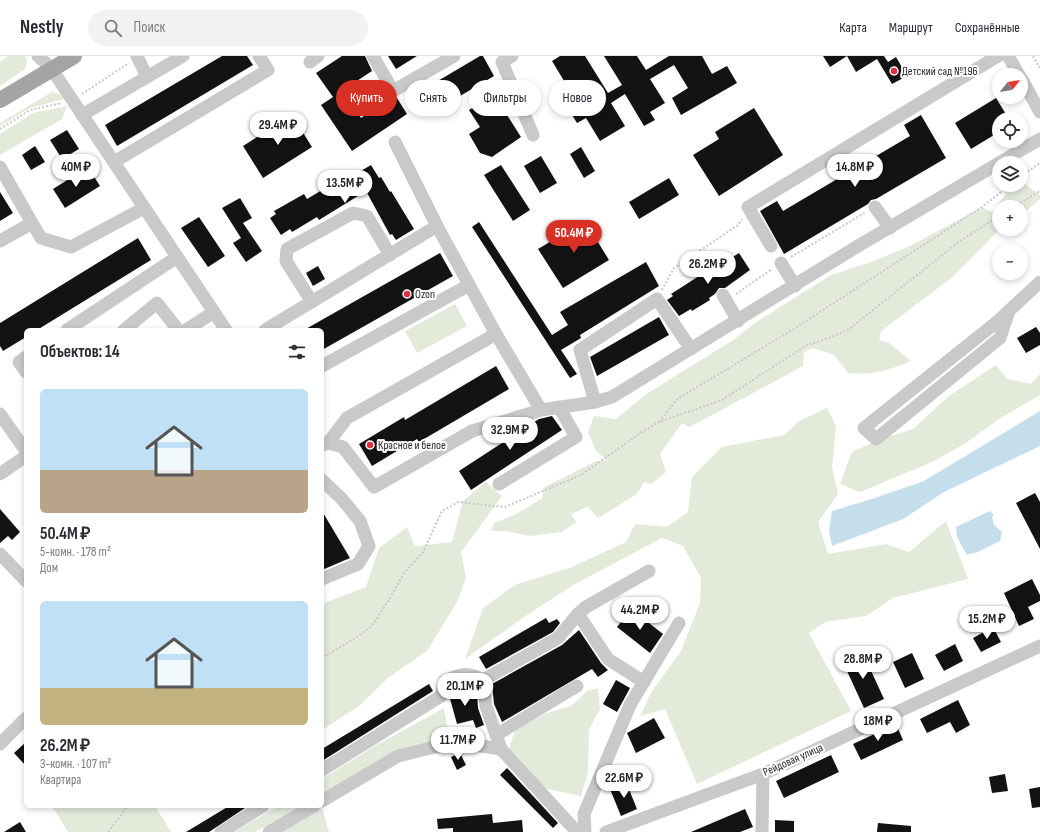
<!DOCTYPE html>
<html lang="ru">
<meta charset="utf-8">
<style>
:root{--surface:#fff;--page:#f2f2f3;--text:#2b2b33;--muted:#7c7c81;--line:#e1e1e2;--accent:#d93025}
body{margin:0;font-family:"Sofia Sans Condensed",sans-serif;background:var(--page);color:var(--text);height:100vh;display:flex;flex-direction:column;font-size:15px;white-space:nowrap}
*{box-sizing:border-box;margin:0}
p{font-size:13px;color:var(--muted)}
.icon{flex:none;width:22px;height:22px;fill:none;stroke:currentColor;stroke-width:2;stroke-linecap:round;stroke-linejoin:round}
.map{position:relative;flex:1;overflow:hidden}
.side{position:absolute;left:24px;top:272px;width:300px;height:480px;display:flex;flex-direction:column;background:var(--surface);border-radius:6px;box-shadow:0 2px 6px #0003}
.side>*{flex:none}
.guide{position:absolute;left:336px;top:24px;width:380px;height:36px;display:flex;gap:8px}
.needle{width:26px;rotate:60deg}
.fabs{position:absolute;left:992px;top:12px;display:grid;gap:8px}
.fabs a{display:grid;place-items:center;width:36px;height:36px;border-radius:50%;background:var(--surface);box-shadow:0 2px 6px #0003;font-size:20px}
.price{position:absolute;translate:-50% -34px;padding:0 9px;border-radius:14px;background:#fff;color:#222;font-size:13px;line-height:26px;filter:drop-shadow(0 1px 2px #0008)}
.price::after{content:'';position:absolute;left:50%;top:24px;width:12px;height:9px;margin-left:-6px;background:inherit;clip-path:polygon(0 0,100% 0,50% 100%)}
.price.current{background:var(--accent);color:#fff}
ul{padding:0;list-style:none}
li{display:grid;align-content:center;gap:8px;height:212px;padding:0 16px}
li span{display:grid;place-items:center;height:124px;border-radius:6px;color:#555}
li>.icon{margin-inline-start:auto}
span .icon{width:72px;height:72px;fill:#fffc;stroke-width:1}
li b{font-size:17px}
h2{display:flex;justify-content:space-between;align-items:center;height:48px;padding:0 16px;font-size:17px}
.tag{padding:0 14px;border-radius:18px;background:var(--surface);box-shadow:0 2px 6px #0003;font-size:14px;line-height:36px}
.tag.current{background:var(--accent);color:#fff}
header{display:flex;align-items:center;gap:24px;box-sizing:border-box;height:56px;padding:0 20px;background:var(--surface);border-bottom:1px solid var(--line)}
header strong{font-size:19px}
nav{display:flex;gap:22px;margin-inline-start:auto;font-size:14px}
.search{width:280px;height:36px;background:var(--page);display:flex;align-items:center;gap:10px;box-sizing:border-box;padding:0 14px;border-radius:22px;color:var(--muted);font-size:15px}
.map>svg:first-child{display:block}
.green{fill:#e3eada}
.water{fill:#c5deeb}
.building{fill:#131313}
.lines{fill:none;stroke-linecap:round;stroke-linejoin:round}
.path{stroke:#c9c9c9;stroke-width:2;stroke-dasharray:2 2;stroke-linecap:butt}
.minor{stroke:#c9c9c9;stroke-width:13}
.major{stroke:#a4a4a4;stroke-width:16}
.poi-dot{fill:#e42e44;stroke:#fff;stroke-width:1.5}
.labels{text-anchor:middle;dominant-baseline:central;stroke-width:4;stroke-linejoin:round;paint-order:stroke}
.poi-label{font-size:12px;fill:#2c2c2c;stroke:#fff;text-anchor:start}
.street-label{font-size:12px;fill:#2c2c2c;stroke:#fff}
</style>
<header>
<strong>Nestly</strong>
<div class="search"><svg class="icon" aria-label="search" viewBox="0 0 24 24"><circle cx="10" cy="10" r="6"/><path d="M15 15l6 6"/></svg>Поиск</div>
<nav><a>Карта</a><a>Маршрут</a><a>Сохранённые</a></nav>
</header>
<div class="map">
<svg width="1040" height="776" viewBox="0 0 1040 776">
<rect width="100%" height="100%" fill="#fff"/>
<g class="green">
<polygon points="8,0 25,0 27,5 25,13 0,30 0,6"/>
<polygon points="52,36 61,39 64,43 30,52 0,70 0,67"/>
<polygon points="67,50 62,63 0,99 0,78 33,57"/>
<path d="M1021,125L1040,139V143L1025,156L1026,166H1021V151H999V173H1000L950,223L881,275L879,284L889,287L911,305C890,314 871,320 848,317L834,299L813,292L804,296L803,310L690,371L682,367L660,398L666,416L651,428L644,426L637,438L598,462L588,451L571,458L576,466L562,476L530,480L506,475H491L494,467L516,458L543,442V432L594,406L607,404L596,395L588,376L594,360L616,363L645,339L733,284L758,265L831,219L874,205L912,189L982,151L992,156L1006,138L1000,129H1021Z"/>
<polygon points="455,248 467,270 417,297 405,275"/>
<polygon points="996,309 1007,323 1031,328 1040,318 1040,339 999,363 966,387 932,406 860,436 840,428 852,396 881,383 913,373 949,340"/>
<polygon points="827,352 836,370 832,411 838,438 818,466 828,498 886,488 909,496 946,465 968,523 893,542 866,560 825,566 809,577 851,655 697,728 665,653 640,660 652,635 681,595 700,547 701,522 683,490 662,482 575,528 527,559 465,603 483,552 515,529 572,511 626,486 635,468 667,471 688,456 692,421 722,391 784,379 799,365"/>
<polygon points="486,426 502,440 461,496 466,522 457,546 427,595 389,621 359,650 322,674 322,552 327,546 366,531 379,492 407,471 415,490 452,486 463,445"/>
<polygon points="598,632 600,653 589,674 588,716 581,740 547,733 527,716 509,692 516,673 547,657 571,650 587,635"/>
<polygon points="444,652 447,670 438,683 392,699 322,738 322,723 373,691"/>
<polygon points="52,750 155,750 171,776 68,776"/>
<polygon points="278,750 301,750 255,776 234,776"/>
<polygon points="322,752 329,776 281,776"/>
</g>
<g class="water">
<polygon points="1040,355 1040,390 944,436 903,463 832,490 829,475 832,455 872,443 924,425"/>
<polygon points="990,455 994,459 992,461 994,469 1002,476 1000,485 978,496 967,499 957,481 956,471"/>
</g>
<g class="building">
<polygon points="222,0 247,0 253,9 117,90 105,69"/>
<polygon points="342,0 365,0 372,15 343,34 361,62 391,42 397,42 407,58 352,95 321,49 333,41 316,17"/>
<polygon points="388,0 417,0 396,13"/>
<polygon points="480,0 483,0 494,20 443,50 431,29"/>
<polygon points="560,0 585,0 608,37 622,29 604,0 637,0 646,14 669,0 702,0 712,18 727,10 737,27 681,59 672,42 688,32 674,9 650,23 665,47 650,56 655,64 644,70 625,38 611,47 625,70 600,85 586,62 577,67 572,59 581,53 552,5"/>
<polygon points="823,0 884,0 888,6 896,1 907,20 892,28 877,3 856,16 847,0 830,11"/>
<polygon points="499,35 507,48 502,51 521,81 492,101 480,97 469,78 480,71 469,54"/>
<polygon points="996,42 1009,63 999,63 999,76 971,93 955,67"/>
<polygon points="754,52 783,99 719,140 693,99 719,83 715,76"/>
<polygon points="292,59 312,91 263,122 243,90"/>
<polygon points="921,59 946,102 876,143 871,144 868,148 784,198 760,155 777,145 783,155 910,80 904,69"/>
<polygon points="67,74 79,93 62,103 50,84"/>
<polygon points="35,90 45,106 31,114 22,99"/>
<polygon points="581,91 595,115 584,122 570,98"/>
<polygon points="541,100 557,127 540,137 524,110"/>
<polygon points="371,109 379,122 381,121 390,136 391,135 414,173 396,184 392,178 390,179 366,135 319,164 317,161 292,176 290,173 281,179 270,162 276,158 274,155 304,138 307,143 342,122 344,125"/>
<polygon points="501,109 530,154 513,165 484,119"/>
<polygon points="88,111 100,130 65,152 53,133"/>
<polygon points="669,122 679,139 639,163 629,146"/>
<polygon points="0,136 13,157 0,165"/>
<polygon points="240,142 252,162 243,167 262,195 246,206 233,187 241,182 222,152"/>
<polygon points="199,161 225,200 208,211 181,172"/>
<polygon points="585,165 609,204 563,232 538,193"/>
<polygon points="479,166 552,279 568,269 560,256 646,206 659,230 580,279 581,282 561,294 577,318 570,322 472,171"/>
<polygon points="138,182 151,204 37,274 26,274 26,281 3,295 0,290 0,267"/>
<polygon points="440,197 453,220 322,294 322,274 304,274"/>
<polygon points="739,197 750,214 725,232 719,232 715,238 709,242 710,244 692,255 691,253 679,260 667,244 673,240 671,238 727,202 728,204"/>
<polygon points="318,210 325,223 313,230 306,217"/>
<polygon points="659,261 669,279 597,320 590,301"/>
<polygon points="1036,271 1040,277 1040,289 1026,297 1017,282"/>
<polygon points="496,310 509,333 419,386 417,383 372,410 359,388 404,361 405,364"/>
<polygon points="552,360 562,374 471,434 459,415 539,363"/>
<polygon points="1035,437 1040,446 1040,493 1016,447"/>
<polygon points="0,453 20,476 12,484 8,480 0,487"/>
<polygon points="322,455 350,502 322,514"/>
<polygon points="1032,523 1040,539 1040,545 1028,551 1034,563 1019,570 1004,537"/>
<polygon points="631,553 663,578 650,597 617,571"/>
<polygon points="546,562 549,567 557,563 560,567 553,576 486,613 479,601"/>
<polygon points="993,571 1001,586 981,596 973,582"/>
<polygon points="579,574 601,607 608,614 598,621 592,613 502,666 494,648 492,628 562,589"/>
<polygon points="955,588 963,605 944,615 935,599"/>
<polygon points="862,595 884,643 864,652 842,604"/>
<polygon points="912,597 924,623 905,632 893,606"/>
<polygon points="616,624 630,632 617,656 603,648"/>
<polygon points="429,628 433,635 322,705 322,693"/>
<polygon points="460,628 464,641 477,638 478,652 484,669 476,672 473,664 457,668 449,639 452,631"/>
<polygon points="958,644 970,669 956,677 950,666 927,677 920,663"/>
<polygon points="654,662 665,682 636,697 627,677"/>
<polygon points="896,668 903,684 861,704 853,688"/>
<polygon points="26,686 26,710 14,697"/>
<polygon points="460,697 466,709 457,714 451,701"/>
<polygon points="831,699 839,716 784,742 776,725"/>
<polygon points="507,712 558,767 553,772 500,719"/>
<polygon points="1005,718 1008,735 992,737 989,721"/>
<polygon points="626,726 637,753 621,760 610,733"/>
<polygon points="1040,731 1040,751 1032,752 1029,733"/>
<polygon points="229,750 248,750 209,776 186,776"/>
<polygon points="745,753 753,771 740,776 691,776"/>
<polygon points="492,758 493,767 522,764 523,776 453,776 453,772 438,773 437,763"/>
<polygon points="775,764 794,765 794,776 775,776"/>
<polygon points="20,766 26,776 4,776"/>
<polygon points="878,767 911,770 911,776 877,776"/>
</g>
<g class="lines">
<g class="path">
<polyline points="1033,0 1040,12"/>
<polyline points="82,38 129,7"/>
<polyline points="0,73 30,54 62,47"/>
<polyline points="1021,120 1040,107"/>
<polyline points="1013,151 1040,135"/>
<polyline points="791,201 866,156"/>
<polyline points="662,234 674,212 738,169 742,163"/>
<polyline points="736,238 772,213"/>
<polyline points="659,366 677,343 789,276 982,151 1010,129"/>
<polyline points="322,602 354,583 372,570 390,542 404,517 423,496 442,455 458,446 505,451 581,419 639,378 659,366 722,344 807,289 829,282 848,274 960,185 999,160"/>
<polyline points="108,776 128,750"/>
</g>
<g class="minor">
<polyline points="38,0 51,12 226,274"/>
<polyline points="137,0 147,21"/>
<polyline points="373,0 393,35 454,0"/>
<polyline points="512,0 502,6 533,79"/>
<polyline points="1008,0 1019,19"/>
<polyline points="310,6 318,0"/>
<polyline points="1021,22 1040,56"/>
<polyline points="82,59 183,0"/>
<polyline points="395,86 437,170"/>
<polyline points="114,106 268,14 259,0"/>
<polyline points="999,107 1040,83"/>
<polyline points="0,111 32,167"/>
<polyline points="875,151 890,172"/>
<polyline points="0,185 32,167 41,182 71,191 144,152"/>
<polyline points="771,190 748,151 998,0"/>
<polyline points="781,207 795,230"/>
<polyline points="723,239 738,265"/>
<polyline points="312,246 286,205 287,193 353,157 367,160 390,199"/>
<polyline points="1009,255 1000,282 876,383 864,372 998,265 1040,226"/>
<polyline points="67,274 177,201"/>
<polyline points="124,274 157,247 178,274"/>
<polyline points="186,274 214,256"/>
<polyline points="265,274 437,170 496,278 541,354 595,346 612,341 858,190 999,107"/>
<polyline points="26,301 19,306 26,316"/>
<polyline points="322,310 469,229"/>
<polyline points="595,346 580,294 657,243 691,293"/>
<polyline points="0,358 26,395"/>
<polyline points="328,387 347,362 496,278"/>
<polyline points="322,389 328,387 343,391 374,431 472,375 541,354"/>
<polyline points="0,418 26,400"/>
<polyline points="322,424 341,442 360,465 369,490 358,508 322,523"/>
<polyline points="499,428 576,381 559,351"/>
<polyline points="0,498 26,525"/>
<polyline points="644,626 608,603 578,558 586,551 649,515"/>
<polyline points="496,679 577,630"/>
<polyline points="0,688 26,662"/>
<polyline points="501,693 486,650 483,624 558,582 578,558"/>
<path d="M322,714L441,640L445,625C460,618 468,615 483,624"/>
<polyline points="322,745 398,700 455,686 501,693 577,776"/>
<polyline points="221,776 263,750"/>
<polyline points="269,776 314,750"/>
<polyline points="585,776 584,758 630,649 679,567"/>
<polyline points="606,776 763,718 1040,590"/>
<polyline points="762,776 763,718"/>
</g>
<polyline class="major" points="0,44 74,0"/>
</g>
<g class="poi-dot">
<circle cx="894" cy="15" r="4"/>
<circle cx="407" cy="238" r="4"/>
<circle cx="370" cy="389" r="4"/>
</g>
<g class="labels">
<g class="poi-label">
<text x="902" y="15">Детский сад №196</text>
<text x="415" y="238">Ozon</text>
<text x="378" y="389">Красное и белое</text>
</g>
<g class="street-label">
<text transform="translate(793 704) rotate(-24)">Рейдовая улица</text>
</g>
</g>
</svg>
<div class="fabs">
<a><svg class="needle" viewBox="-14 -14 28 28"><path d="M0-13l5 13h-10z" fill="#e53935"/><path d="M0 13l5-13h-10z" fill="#7c7c81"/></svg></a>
<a><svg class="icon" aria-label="locate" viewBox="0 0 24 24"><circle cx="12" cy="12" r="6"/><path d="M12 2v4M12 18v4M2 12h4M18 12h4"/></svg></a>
<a><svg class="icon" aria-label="layers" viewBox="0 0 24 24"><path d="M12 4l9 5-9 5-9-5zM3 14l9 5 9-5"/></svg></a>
<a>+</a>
<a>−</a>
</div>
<b class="price" style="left:278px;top:90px">29.4M ₽</b>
<b class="price" style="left:76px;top:132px">40M ₽</b>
<b class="price" style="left:855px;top:132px">14.8M ₽</b>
<b class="price" style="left:345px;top:148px">13.5M ₽</b>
<b class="price current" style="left:574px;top:198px">50.4M ₽</b>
<b class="price" style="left:708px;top:229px">26.2M ₽</b>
<b class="price" style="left:510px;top:395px">32.9M ₽</b>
<b class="price" style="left:640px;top:575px">44.2M ₽</b>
<b class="price" style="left:987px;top:584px">15.2M ₽</b>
<b class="price" style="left:863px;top:624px">28.8M ₽</b>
<b class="price" style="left:465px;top:651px">20.1M ₽</b>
<b class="price" style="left:878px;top:686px">18M ₽</b>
<b class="price" style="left:458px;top:705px">11.7M ₽</b>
<b class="price" style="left:624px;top:743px">22.6M ₽</b>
<div class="guide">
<a class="tag current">Купить</a>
<a class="tag">Снять</a>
<a class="tag">Фильтры</a>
<a class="tag">Новое</a>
</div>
<section class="side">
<h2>Объектов: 14<svg class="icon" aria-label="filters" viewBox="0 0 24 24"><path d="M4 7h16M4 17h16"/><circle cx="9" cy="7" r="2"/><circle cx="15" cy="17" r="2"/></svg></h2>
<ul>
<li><span style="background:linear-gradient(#bfe0f5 65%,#b9a48a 0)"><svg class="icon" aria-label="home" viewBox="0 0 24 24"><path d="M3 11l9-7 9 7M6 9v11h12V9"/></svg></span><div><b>50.4M ₽</b><p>5-комн. · 178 m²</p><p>Дом</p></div></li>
<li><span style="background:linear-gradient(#bfe0f5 70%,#c2b280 0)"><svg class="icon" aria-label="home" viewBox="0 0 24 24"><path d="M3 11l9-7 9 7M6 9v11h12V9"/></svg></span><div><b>26.2M ₽</b><p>3-комн. · 107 m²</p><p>Квартира</p></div></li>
</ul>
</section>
</div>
